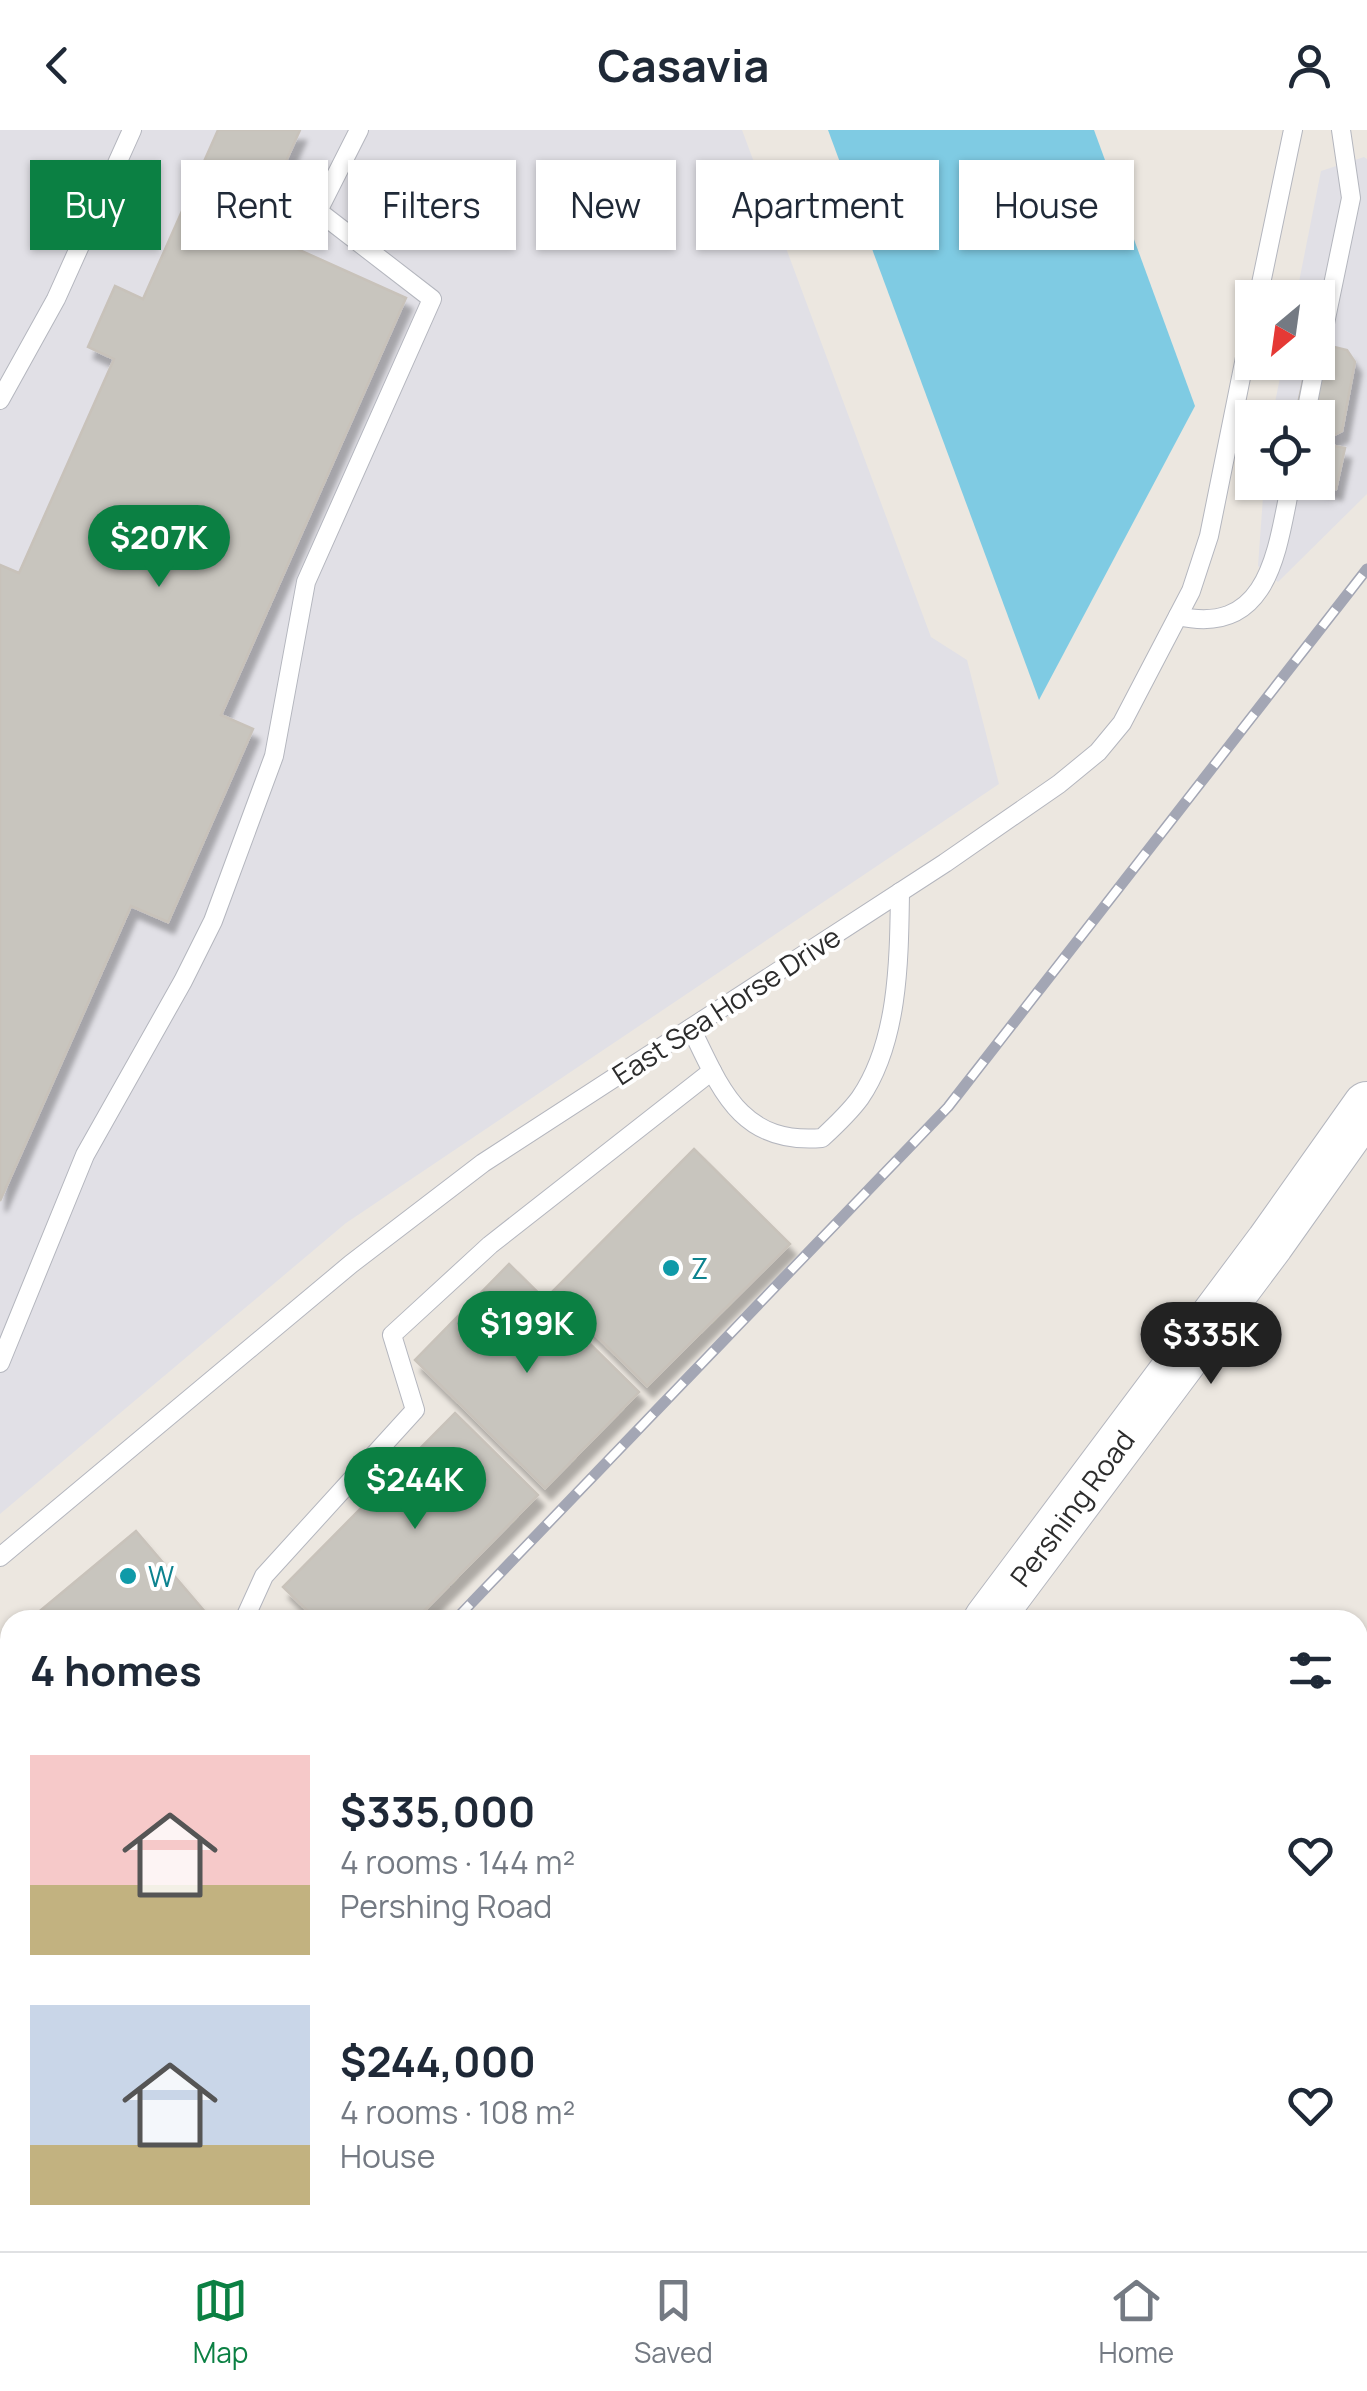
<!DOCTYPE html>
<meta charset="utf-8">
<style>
:root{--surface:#fff;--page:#f2f2f3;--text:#1f2937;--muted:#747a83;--line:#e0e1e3;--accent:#0b8043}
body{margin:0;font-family:Manrope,sans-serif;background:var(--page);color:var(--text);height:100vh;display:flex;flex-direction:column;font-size:38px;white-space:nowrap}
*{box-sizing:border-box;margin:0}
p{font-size:32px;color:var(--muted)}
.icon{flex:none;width:55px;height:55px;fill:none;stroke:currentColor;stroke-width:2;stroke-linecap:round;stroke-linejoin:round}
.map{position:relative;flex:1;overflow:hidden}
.side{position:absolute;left:0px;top:1480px;width:1368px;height:642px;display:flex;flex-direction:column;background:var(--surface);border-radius:30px 30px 0 0;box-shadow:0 2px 8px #0004}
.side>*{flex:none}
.top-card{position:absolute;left:30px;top:30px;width:1308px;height:90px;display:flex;gap:20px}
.needle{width:65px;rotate:209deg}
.tools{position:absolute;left:1235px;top:150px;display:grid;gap:20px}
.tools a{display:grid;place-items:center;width:100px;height:100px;border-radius:0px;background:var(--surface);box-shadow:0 2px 8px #0004;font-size:50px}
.price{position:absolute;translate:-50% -85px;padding:0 22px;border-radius:35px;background:var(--accent);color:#fff;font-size:32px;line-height:65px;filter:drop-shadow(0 2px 5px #0008)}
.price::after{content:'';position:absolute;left:50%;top:60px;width:30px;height:22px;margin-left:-15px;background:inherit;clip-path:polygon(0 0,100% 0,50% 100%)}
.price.current{background:#222;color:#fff}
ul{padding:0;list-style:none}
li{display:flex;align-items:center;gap:30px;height:250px;padding:0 30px}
li span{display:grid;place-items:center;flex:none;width:280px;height:200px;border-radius:0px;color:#555}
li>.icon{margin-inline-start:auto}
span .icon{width:120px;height:120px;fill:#fffc;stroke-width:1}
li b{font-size:42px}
h2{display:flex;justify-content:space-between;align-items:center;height:120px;padding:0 30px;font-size:42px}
.tag{padding:0 35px;border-radius:0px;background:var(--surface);box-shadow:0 2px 8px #0004;font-size:35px;line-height:90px}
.tag.current{background:var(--accent);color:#fff}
header{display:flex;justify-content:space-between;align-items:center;height:130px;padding:0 30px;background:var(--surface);font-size:45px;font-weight:700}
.dock{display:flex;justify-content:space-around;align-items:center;height:140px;border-top:2px solid var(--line);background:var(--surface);font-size:28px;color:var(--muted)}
.dock a{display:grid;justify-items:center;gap:5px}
.dock .current{color:var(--accent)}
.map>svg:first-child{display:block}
.industrial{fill:#e1e0e6}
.water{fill:#7fcbe3}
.building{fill:#c8c5be;stroke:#c8c2ba;stroke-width:2.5;filter:url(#shadow)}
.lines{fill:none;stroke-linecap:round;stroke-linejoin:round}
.lane-casing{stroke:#b4b6be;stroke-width:20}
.secondary-casing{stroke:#b4b6be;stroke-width:50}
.lane{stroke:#fff;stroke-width:18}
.secondary{stroke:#fff;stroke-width:48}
.rail-casing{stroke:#a3a6b4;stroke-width:11}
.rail{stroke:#fff;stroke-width:8;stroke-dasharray:22;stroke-linecap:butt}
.culture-dot{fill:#0f9aa8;stroke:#fff;stroke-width:4}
.labels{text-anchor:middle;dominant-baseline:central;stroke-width:8;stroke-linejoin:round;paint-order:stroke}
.street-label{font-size:28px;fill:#2c2c2c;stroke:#fff}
.culture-label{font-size:28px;fill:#0d838f;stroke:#fff;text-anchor:start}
</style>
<header><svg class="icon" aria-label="back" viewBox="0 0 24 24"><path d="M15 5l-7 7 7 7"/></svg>Casavia<svg class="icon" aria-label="person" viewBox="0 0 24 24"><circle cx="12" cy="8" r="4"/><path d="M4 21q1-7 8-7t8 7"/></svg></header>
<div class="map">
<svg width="1367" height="2121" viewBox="0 0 1367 2121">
<defs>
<filter id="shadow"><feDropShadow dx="6" dy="11" stdDeviation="2.5" flood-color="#0004"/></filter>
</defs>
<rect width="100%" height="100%" fill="#ece7e0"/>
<g class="industrial">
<polygon points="0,0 742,0 931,507 967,530 999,654 346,1093 0,1384"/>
<polygon points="1364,27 1367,29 1367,364 1278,452 1258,436 1264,353 1318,352 1318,288 1272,287 1283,233 1318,232 1318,168 1296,167 1321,41"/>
</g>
<polygon class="water" points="828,0 1094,0 1195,276 1039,570"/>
<g class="building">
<polygon points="218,0 300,0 255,100 406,168 221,585 253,599 168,792 131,776 0,1071 0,435 19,443 114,229 88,217 115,156 143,169"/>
<polygon points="1326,215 1347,220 1355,232 1342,301 1319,313 1345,318 1336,359 1310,352 1318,352 1318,288 1295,288 1307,232 1318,232"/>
<polygon points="694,1019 790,1114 647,1256 552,1162"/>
<polygon points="509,1134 639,1262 545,1358 415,1230"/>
<polygon points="455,1283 538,1365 415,1490 317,1490 283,1457"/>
<polygon points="136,1401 212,1490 29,1490"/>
<polygon points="10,1505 10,1545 0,1534 0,1514"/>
<polygon points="0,1770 10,1780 10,1905 0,1915"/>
</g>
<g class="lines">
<defs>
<g id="lane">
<polyline points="1258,168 1293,0"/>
<polyline points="1318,227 1351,68 1341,0"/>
<polyline points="0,270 56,169 132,0"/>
<polyline points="1305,288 1316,232"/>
<path d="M1178,486C1270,507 1277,419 1291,352"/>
<path d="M691,898C721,960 741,1015 822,1008C835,996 849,983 860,968C899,911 899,829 900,762"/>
<polyline points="0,1233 85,1025 183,851 213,791 274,626 306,452 432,169 318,81 359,0"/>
<polyline points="0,1427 351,1134 483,1033 945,733 1059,654 1098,622 1122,593 1191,461 1209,406 1252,193"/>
<polyline points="244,1490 264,1446 415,1280 392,1205 490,1115 712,941"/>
<polyline points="0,1673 10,1675"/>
<polyline points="312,2112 328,2121"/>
<polyline points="149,2121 157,2112"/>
</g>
<g id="secondary">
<path id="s1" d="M988,1490L1270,1113L1367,976"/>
<polyline points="541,2121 546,2112"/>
</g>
</defs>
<use href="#lane" class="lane-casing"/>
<use href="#secondary" class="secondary-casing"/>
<use href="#lane" class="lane"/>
<use href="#secondary" class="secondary"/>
<defs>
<g id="rail">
<polyline points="455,1490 948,977 1367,439"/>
<polyline points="1358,1584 1367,1571"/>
<polyline points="1358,1621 1367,1608"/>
<polyline points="1358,1656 1367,1643"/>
<polyline points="0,1954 10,1944"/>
<polyline points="967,2121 973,2112"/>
<polyline points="995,2121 1001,2112"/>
<polyline points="1019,2121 1025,2112"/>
</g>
</defs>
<use href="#rail" class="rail-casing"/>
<use href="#rail" class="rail"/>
</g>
<g class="culture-dot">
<circle cx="671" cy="1138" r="10"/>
<circle cx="128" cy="1446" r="10"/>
</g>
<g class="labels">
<g class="street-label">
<text transform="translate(726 875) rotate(-33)">East Sea Horse Drive</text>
<text stroke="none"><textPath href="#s1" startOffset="140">Pershing Road</textPath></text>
</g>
<g class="culture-label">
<text x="691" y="1138">Z</text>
<text x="148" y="1446">W</text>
</g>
</g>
</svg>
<div class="tools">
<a><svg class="needle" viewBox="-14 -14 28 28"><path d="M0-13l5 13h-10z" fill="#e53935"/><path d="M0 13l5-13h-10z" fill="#747a83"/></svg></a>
<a><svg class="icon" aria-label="locate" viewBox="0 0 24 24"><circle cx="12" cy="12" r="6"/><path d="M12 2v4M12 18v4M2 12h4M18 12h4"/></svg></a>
</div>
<b class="price" style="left:159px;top:460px">$207K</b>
<b class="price" style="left:527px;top:1246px">$199K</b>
<b class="price current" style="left:1211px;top:1257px">$335K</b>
<b class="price" style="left:415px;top:1402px">$244K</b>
<div class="top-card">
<a class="tag current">Buy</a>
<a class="tag">Rent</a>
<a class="tag">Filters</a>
<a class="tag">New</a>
<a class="tag">Apartment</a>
<a class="tag">House</a>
</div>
<section class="side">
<h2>4 homes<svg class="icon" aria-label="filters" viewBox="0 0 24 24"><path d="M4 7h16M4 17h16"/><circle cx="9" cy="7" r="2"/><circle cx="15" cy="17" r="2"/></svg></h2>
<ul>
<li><span style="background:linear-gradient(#f6c9c9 65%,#c2b280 0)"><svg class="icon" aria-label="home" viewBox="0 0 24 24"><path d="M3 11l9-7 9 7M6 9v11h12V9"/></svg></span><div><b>$335,000</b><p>4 rooms · 144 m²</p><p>Pershing Road</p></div><svg class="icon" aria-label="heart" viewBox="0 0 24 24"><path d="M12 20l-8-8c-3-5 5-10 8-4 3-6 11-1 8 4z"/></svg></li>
<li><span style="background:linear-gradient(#c9d6e8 70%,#c2b280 0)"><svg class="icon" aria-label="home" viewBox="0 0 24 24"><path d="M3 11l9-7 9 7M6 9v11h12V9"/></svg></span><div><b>$244,000</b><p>4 rooms · 108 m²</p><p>House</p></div><svg class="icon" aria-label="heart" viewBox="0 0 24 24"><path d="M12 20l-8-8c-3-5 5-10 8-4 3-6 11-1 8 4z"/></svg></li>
</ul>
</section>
</div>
<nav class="dock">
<a class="current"><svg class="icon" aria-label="map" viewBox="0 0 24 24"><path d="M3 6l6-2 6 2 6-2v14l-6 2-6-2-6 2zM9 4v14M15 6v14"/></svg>Map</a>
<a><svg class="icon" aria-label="saved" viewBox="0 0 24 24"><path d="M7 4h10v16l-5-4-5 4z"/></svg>Saved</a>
<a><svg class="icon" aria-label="home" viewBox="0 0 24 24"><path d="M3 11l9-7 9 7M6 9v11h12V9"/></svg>Home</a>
</nav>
